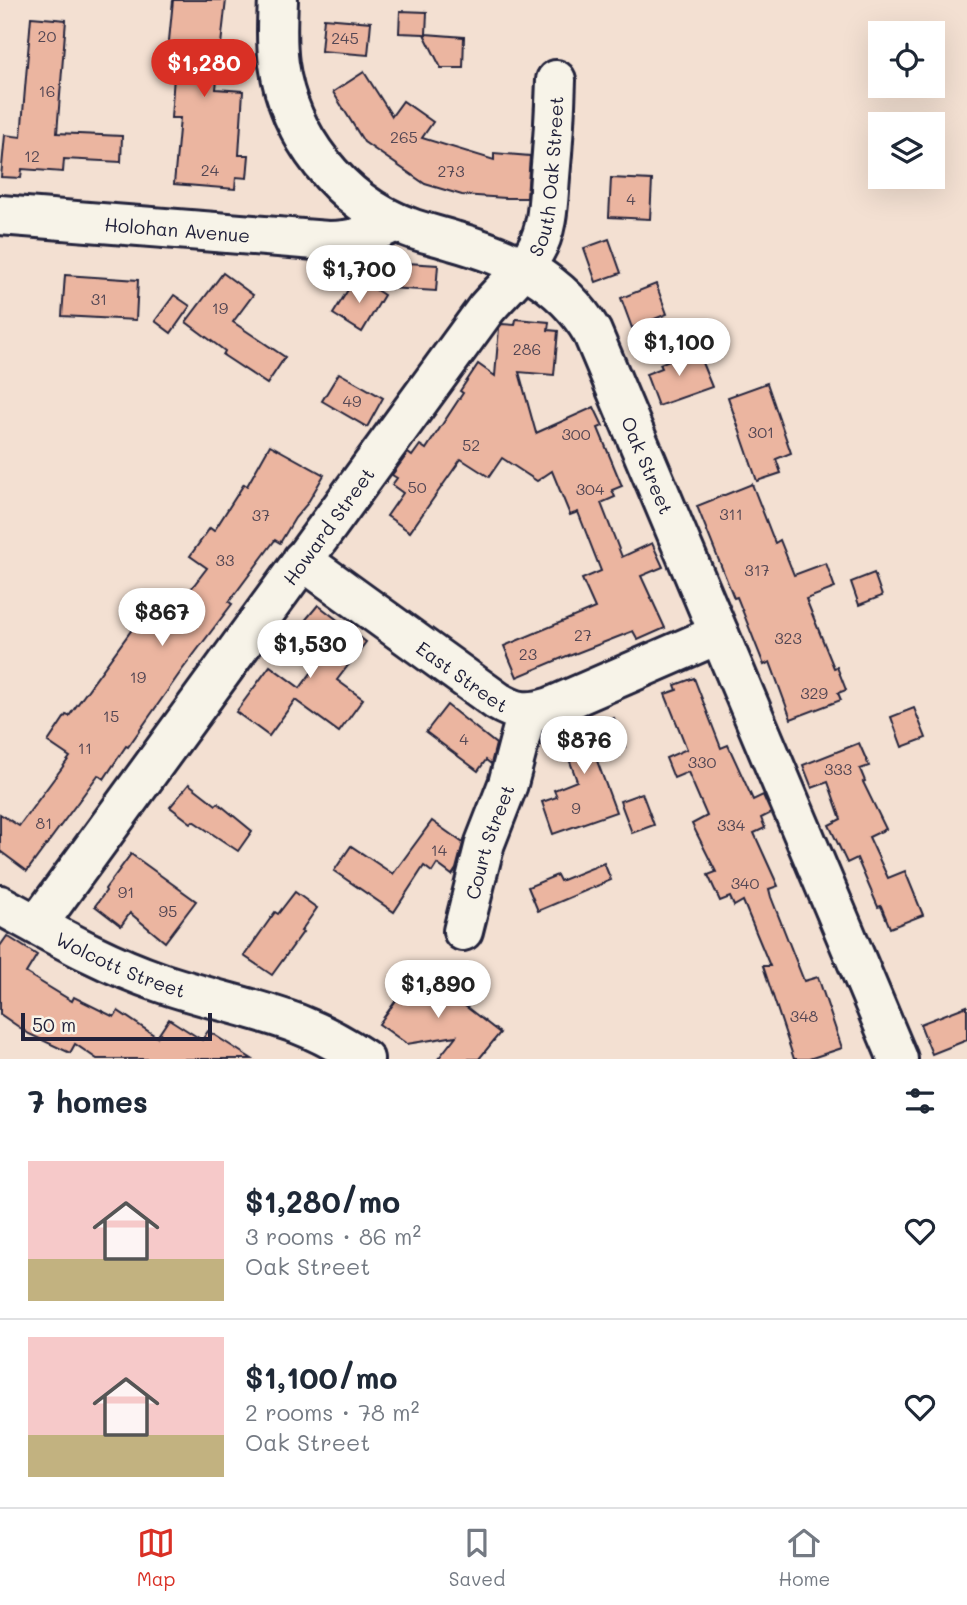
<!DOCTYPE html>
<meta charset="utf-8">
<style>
:root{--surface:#fff;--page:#f6f6f7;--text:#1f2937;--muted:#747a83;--line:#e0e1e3;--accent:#d93025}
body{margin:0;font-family:Mali,sans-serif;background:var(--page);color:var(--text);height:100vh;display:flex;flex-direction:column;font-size:26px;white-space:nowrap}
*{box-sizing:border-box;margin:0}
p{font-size:23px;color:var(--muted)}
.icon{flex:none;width:38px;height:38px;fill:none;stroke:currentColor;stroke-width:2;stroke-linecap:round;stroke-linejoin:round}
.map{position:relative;height:1059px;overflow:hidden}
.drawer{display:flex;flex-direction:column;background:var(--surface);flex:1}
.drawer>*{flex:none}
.buttons{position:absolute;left:868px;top:21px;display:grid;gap:14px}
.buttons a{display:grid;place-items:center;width:77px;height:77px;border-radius:0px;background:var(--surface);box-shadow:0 7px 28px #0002;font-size:35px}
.scale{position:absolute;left:21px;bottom:18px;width:191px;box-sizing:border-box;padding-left:7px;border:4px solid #22223b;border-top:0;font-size:19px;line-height:24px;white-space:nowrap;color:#22223b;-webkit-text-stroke:5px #f7f3e8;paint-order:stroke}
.price{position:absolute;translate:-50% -60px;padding:0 16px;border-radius:24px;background:#fff;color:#222;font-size:23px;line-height:46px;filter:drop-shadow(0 2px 4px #0008)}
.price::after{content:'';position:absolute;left:50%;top:42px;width:21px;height:16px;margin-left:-10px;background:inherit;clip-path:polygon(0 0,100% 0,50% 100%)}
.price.selected{background:var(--accent);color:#fff}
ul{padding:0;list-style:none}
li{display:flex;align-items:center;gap:21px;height:175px;padding:0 28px}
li+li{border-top:2px solid var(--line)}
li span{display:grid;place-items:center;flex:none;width:196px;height:140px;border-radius:0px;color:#555}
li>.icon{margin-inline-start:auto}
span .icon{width:84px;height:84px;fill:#fffc;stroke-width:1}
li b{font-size:30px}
h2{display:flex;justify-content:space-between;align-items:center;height:84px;padding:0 28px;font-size:30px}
.tab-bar{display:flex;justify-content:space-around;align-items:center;height:98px;border-top:2px solid var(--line);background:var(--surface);font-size:19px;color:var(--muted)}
.tab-bar a{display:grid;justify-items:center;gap:4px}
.tab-bar .selected{color:var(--accent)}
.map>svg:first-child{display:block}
.building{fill:#ebb5a0;stroke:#22223b;stroke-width:2}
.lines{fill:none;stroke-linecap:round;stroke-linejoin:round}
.minor-casing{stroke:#22223b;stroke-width:44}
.major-casing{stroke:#22223b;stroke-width:44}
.minor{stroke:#f7f3e8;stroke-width:38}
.major{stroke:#f7f3e8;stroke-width:38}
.labels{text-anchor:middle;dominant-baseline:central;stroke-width:5;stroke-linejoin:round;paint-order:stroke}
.number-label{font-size:16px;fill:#544754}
.street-label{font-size:19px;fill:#22223b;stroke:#f7f3e8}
</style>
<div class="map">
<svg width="967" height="1059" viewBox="0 0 967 1059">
<rect width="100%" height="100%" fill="#f3e0d2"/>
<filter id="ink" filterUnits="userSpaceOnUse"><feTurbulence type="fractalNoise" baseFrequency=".0143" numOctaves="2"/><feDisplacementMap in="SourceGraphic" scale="14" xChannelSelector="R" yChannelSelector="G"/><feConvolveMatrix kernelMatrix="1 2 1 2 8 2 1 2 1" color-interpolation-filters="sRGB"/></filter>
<g filter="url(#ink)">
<g class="building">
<polygon points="173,0 226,0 216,89 243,91 239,155 249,155 247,178 236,177 235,189 174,184 180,118 171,118 175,62 167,61"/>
<polygon points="400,11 427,12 426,34 464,37 463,68 441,68 424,34 399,33"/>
<polygon points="31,17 66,20 57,133 122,136 121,162 64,159 63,172 22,169 21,178 1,177 5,135 21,137"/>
<polygon points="324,18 371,22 368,55 321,51"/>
<polygon points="364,72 392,116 403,101 433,122 422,138 494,160 494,153 530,156 527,198 506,198 462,195 425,184 364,142 333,92"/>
<polygon points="611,178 652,180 650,219 609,217"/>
<polygon points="609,239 621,273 596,282 584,248"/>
<polygon points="391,262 438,265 436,291 389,288"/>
<polygon points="223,273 253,295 233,322 285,357 267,384 223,355 225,351 186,322"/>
<polygon points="65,275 138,280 136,320 62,316"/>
<polygon points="356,277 384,295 362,332 333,314"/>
<polygon points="656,284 667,314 632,328 621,298"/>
<polygon points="174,295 190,306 171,333 155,321"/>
<polygon points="516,319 549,322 548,330 558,331 554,375 519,372 536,433 594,407 603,426 598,428 622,486 612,490 615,497 601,503 622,557 652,543 663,567 641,576 665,628 638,640 633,631 569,656 569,655 517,677 504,646 595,608 582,579 601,571 578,512 570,515 552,471 537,481 502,458 489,477 461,459 410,532 387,516 403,493 392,485 397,478 392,475 408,453 412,456 420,445 426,449 463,393 460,391 478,364 495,376 499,328 502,324 515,325"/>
<polygon points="696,348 712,387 658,406 646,374 662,368 660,364"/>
<polygon points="339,373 383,398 367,427 322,401"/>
<polygon points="767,383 791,453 776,459 781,473 757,481 728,397"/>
<polygon points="270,445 324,475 307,504 295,518 280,543 275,540 229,602 232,604 182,670 128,747 126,746 104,779 98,775 27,871 0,851 0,814 19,826 70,757 48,742 66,715 69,716 149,606 167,620 207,568 190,556 210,528 214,531 244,484 247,486"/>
<polygon points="752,484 775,543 780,540 794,575 826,563 835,588 806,599 834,668 837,667 846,690 838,693 841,700 791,719 770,662 764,665 737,597 734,598 697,506"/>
<polygon points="874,573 882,596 859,605 851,582"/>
<polygon points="318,605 366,642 337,680 363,699 339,732 295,700 269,736 236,712 270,666 300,688 327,651 298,629"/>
<polygon points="694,678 721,748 728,745 753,800 763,795 771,813 761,818 765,828 754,833 778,886 769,889 771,897 804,981 818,977 842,1048 809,1059 794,1059 763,966 770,966 743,901 734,906 730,897 720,901 708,875 716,872 692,824 707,816 688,772 674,778 666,758 687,749 665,694 677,690 675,685"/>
<polygon points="447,705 496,744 491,764 486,760 478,771 426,732"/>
<polygon points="914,708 926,738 902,747 891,717"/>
<polygon points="595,718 597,724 614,718 625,747 596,758 616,812 553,834 542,802 557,797 554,790 577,781 559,731"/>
<polygon points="859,743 869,766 860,769 865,781 863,782 886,829 869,837 888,878 905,871 923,915 890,928 881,906 878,907 857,858 847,863 829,825 841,819 828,782 812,788 803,765"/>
<polygon points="189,784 216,805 218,803 252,831 238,851 193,821 191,823 170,807"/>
<polygon points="642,793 654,825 632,833 620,801"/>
<polygon points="432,821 463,843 456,869 452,875 437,864 432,872 424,866 394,912 334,871 351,846 393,874"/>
<polygon points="131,854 196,901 165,942 130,913 121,926 95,906 106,891 105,889"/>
<polygon points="604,863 611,880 538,911 528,887 557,875 560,881"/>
<polygon points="295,892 317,908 301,931 303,932 272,975 244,956 275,912 278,914"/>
<polygon points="7,936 37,955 26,973 72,1001 74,997 114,1017 118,1011 157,1037 169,1019 202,1040 208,1031 252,1059 97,1059 75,1044 70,1053 29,1034 0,1014 0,946"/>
<polygon points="418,970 448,991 447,992 500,1033 479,1059 438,1059 456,1036 407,1044 379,1024"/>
<polygon points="967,1006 967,1040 932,1054 920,1024"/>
</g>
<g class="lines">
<defs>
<g id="minor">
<path id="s1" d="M278,0C277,21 276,42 279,64C289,136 340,202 408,227C423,233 439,236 454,241C511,257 561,280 592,332L898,1059"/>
<path id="s2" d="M0,215L328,241C356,241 371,234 395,222"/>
<path id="s3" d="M302,560L497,701C517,713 528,714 551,707L719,634"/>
<path id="s4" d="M37,925L486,309C502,290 523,273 535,251C548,229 548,202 550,177C553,145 555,112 556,80"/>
<path id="s5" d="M463,931L485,843L508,784L527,712"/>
</g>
<g id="major">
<path id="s6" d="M0,905C52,933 103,963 159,982C204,998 253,1007 298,1024C321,1033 343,1045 364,1059"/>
</g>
</defs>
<use href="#minor" class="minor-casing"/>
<use href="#major" class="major-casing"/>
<use href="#minor" class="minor"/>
<use href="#major" class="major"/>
</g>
</g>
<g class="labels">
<g class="number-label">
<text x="47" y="35">20</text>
<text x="345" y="37">245</text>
<text x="47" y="90">16</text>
<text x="404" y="136">265</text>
<text x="32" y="155">12</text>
<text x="210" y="169">24</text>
<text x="451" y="170">273</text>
<text x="631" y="198">4</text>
<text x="99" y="298">31</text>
<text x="220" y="307">19</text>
<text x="527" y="348">286</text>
<text x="352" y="400">49</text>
<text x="761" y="431">301</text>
<text x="576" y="433">300</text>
<text x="471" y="444">52</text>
<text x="417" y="486">50</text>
<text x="590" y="488">304</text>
<text x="731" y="513">311</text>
<text x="261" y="514">37</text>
<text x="225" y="559">33</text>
<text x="757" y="569">317</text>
<text x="583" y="634">27</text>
<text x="788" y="637">323</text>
<text x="528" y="653">23</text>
<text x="138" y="676">19</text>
<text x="814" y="692">329</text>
<text x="111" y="715">15</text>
<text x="464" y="738">4</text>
<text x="85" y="747">11</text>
<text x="702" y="761">330</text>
<text x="838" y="768">333</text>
<text x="576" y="807">9</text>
<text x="44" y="822">81</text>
<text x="731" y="824">334</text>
<text x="439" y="849">14</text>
<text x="745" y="882">340</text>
<text x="126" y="891">91</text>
<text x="168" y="910">95</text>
<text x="804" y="1015">348</text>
</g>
<g class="street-label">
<text stroke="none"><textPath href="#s4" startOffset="915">South Oak Street</textPath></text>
<text stroke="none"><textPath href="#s2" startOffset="178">Holohan Avenue</textPath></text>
<text stroke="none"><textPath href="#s1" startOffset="644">Oak Street</textPath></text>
<text stroke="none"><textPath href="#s4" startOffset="494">Howard Street</textPath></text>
<text stroke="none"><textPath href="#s3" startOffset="198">East Street</textPath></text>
<text stroke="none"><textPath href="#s5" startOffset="93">Court Street</textPath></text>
<text stroke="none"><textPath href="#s6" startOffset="135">Wolcott Street</textPath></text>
</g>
</g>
</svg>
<div class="buttons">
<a><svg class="icon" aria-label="locate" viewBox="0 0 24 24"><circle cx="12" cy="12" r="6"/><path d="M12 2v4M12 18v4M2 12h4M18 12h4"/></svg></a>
<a><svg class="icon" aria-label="layers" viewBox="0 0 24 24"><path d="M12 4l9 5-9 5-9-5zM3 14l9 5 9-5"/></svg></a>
</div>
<div class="scale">50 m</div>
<b class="price selected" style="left:204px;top:99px">$1,280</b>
<b class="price" style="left:359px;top:305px">$1,700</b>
<b class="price" style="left:679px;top:378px">$1,100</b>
<b class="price" style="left:162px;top:648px">$867</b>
<b class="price" style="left:310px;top:680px">$1,530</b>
<b class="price" style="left:584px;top:776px">$876</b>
<b class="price" style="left:438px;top:1020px">$1,890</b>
</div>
<section class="drawer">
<h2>7 homes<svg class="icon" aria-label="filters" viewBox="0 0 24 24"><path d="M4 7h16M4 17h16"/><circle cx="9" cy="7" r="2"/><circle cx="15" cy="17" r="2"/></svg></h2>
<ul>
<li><span style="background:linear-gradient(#f6c9c9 70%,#c2b280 0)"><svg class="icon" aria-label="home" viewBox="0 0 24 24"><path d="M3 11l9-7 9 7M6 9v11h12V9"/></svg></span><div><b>$1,280/mo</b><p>3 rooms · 86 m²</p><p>Oak Street</p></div><svg class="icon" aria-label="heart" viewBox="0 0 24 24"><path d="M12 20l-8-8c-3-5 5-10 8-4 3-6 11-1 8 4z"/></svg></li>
<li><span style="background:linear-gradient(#f6c9c9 70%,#c2b280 0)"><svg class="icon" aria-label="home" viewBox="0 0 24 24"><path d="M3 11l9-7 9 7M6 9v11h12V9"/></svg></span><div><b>$1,100/mo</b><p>2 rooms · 78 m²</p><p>Oak Street</p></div><svg class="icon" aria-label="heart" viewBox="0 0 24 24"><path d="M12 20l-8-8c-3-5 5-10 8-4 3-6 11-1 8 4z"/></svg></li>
</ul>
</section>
<nav class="tab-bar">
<a class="selected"><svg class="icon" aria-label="map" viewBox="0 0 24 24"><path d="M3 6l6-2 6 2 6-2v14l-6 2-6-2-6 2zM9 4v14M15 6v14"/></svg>Map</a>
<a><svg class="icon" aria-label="saved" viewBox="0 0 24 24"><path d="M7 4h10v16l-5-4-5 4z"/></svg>Saved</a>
<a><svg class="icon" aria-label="home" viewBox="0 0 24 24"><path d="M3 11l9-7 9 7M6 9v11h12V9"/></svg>Home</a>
</nav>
